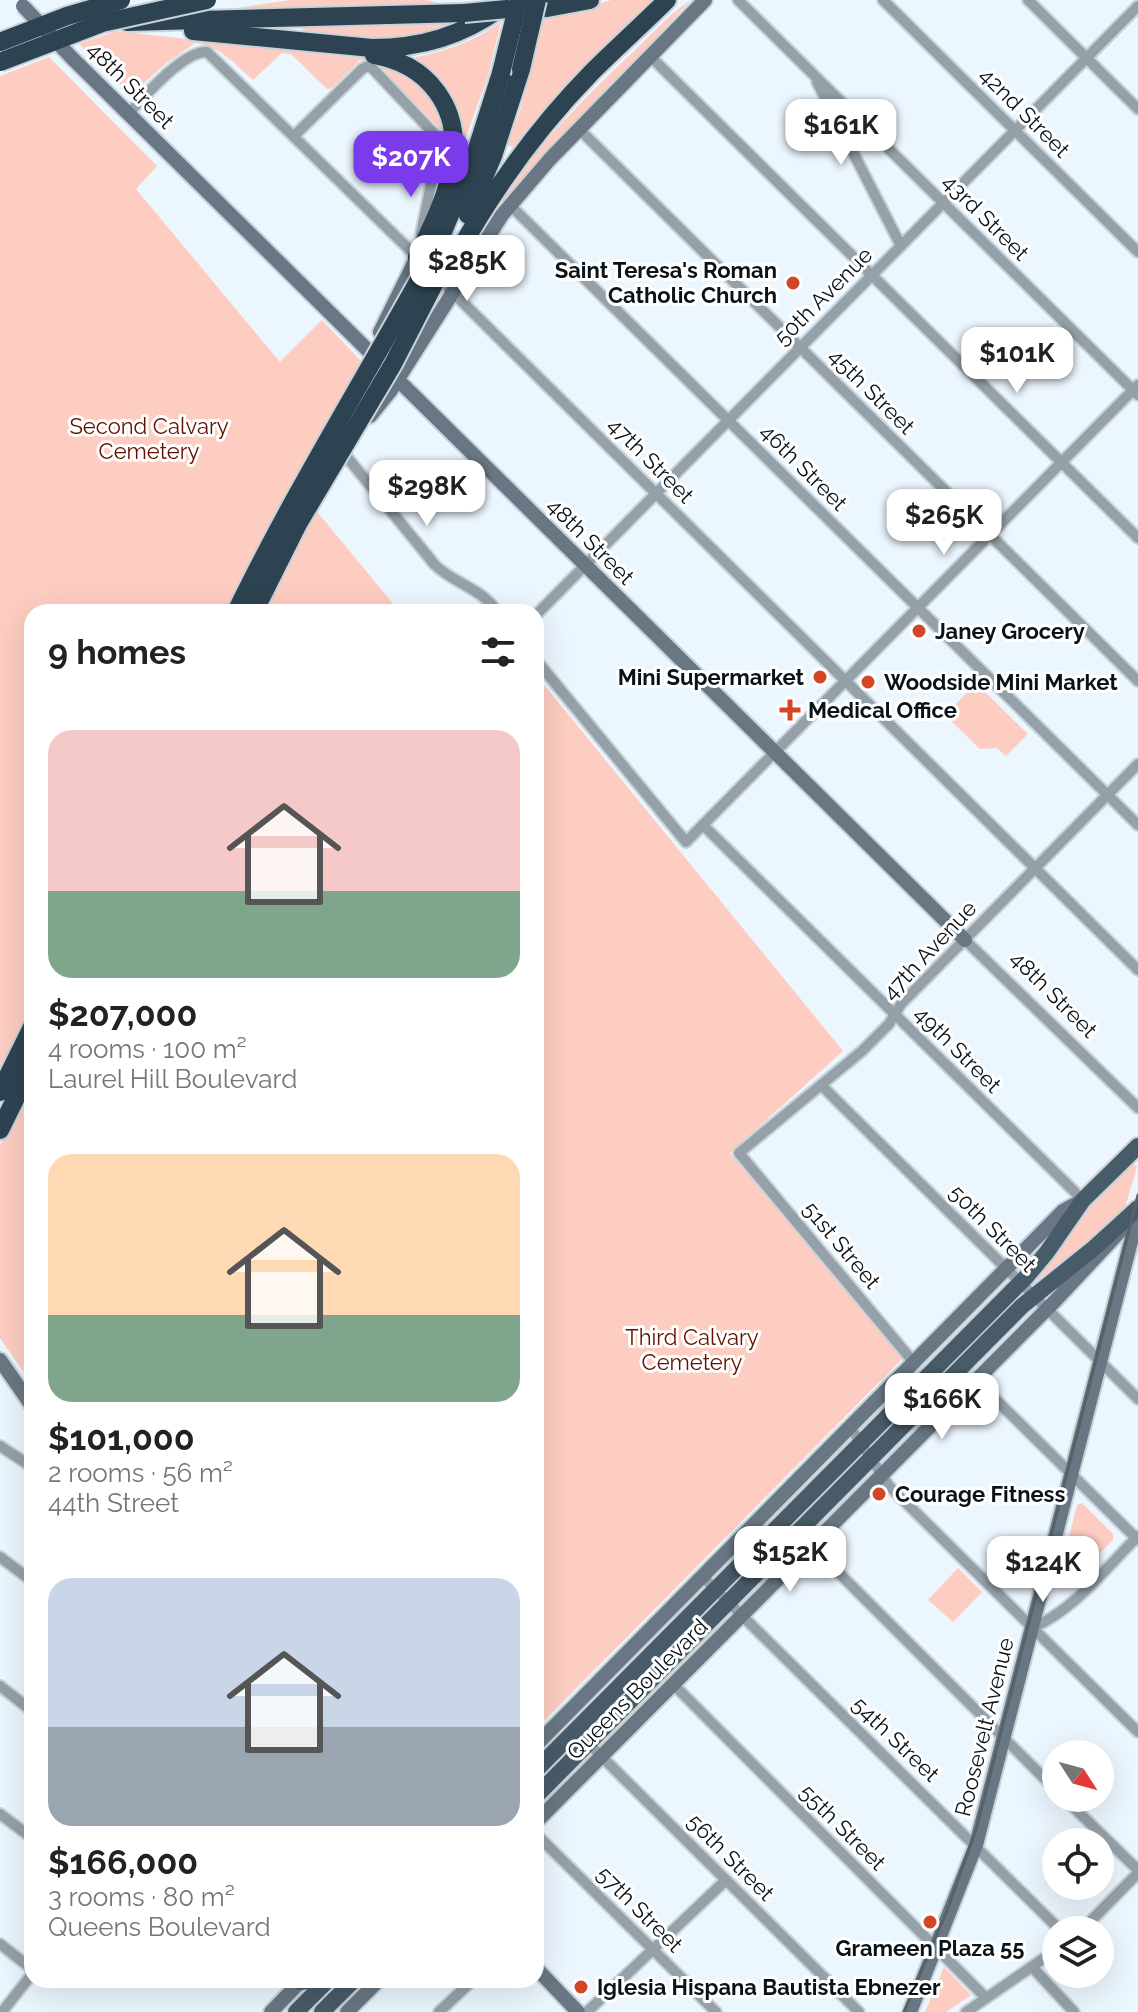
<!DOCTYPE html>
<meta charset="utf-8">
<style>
:root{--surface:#fff;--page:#f6f6f6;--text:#222;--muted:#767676;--accent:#7c3aed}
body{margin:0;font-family:Raleway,sans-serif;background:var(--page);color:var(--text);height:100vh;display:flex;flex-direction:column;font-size:30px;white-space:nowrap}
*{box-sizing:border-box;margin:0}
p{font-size:26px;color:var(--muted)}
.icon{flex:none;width:44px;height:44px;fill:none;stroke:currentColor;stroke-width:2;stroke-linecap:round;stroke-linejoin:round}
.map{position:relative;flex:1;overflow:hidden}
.drawer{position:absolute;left:24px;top:604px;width:520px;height:1384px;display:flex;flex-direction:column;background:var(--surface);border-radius:24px;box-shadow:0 8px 32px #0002}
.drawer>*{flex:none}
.needle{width:52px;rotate:126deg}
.tools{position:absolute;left:1042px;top:1740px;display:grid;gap:16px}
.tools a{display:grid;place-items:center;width:72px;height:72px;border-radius:50%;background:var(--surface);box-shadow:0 8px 32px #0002;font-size:40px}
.price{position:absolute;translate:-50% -68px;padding:0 18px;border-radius:16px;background:#fff;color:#222;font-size:26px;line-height:52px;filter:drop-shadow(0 2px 4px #0008)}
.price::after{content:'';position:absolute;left:50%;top:48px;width:24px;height:18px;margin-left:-12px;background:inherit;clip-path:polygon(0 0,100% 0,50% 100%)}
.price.selected{background:var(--accent);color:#fff}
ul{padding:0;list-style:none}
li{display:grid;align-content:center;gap:16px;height:424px;padding:0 24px}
li span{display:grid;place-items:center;height:248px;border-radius:24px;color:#555}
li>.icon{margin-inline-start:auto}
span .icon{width:144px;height:144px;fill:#fffc;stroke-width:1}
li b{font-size:34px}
h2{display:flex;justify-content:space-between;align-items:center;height:96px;padding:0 24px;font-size:34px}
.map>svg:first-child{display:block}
.green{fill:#fecdc1}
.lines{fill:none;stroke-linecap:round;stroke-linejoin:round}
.street-casing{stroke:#c8d2d9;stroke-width:14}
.secondary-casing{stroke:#c8d2d9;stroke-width:18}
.primary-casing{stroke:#c8d2d9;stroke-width:20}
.highway-casing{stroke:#c8d2d9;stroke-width:22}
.street{stroke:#95a0a8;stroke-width:10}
.secondary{stroke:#687783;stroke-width:14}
.primary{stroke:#485b68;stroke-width:16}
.highway{stroke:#2e4352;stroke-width:18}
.rail{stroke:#586168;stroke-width:3}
.secondary-bridge-casing{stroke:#c8d2d9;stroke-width:18;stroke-linecap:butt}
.highway-bridge-casing{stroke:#c8d2d9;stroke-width:22;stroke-linecap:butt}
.secondary-bridge{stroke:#687783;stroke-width:14}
.highway-bridge{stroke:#2e4352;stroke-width:18}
.poi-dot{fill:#d14726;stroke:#fff;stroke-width:3}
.labels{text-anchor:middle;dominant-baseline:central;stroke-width:6;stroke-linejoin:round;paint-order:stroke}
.street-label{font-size:22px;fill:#091218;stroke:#fff}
.poi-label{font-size:22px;font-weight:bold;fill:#091218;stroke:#fff;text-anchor:start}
.park-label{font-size:22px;fill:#611200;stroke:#fff}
</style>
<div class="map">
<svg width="1138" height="2012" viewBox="0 0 1138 2012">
<rect width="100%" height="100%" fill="#ecf6fe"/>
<g class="green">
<polygon points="290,0 427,0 449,6 177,17"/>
<polygon points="611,0 657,0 602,49 513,147 507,145 521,108 544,15 583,9"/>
<path d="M691,0L514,190L453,274C500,187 560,120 631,54C650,36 669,14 691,0Z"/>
<path d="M471,17C415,47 362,41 303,30L299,25Z"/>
<path d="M501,22L488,76L457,162L455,118L416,65V57C448,51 474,41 501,22Z"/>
<path d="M116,31L375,60L411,73L442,110L448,160L429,213L445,142L443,132L374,63L360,60L332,88L327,89L291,54L282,53L253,80C235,64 220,46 195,43L164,65L131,95L79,44Z"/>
<polygon points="49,57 157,166 136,189 280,362 322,320 361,361 230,612 32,612 32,1017 0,1083 0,76"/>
<polygon points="314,508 400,612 263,612"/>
<polygon points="536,675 843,1051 730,1153 904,1357 536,1729"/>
<polygon points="976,683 1028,734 1006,756 997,748 980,749 945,715"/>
<polygon points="32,1080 32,1384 0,1338 0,1145"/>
<polygon points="1133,1164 1137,1166 1124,1211 1090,1243 1036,1281 1035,1277 1082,1215"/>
<polygon points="1082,1503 1113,1534 1113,1540 1064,1589 1057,1586 1077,1505"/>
<polygon points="958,1568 982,1592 953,1622 928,1600"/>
<polygon points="944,1967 971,1995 946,2012 925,2012"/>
</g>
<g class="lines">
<defs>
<g id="street">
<polyline points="738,0 1138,395"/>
<polyline points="883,0 1138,252"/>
<polyline points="1028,0 1138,109"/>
<polyline points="650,56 1138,538"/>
<polyline points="817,82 901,246"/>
<path d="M128,114C144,97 184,50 207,52L418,258"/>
<polyline points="579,129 1138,681"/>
<polyline points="294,136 362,69 368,66 373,69 440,140 421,234"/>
<polyline points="510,205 1138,825"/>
<polyline points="435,275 1138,970"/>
<path d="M342,451L435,565C456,585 477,585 498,612"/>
<polyline points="536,615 1138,6"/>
<polyline points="536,660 686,842 1138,385"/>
<polyline points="703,825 1083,1200"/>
<polyline points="965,940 1138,1108"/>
<polyline points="821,1085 1138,1399"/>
<polyline points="915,1364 739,1153 862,1051 889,1024 901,1004 1138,764"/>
<polyline points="976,1380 1138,1540"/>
<polyline points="851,1428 889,1486 1138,1732"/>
<polyline points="0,1446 32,1467"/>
<polyline points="812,1546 1056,1790"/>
<polyline points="0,1557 32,1581"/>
<polyline points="702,1576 1060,1930"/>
<path d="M1032,1628C1075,1609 1105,1569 1138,1536"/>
<polyline points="673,1684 986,1998"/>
<polyline points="0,1686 32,1711"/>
<polyline points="585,1740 859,2012"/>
<polyline points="1064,1798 1138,1870"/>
<polyline points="0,1814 32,1838"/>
<polyline points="536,1834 716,2012"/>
<polyline points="1082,1930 1138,1873"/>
<polyline points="0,1944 32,1969"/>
<polyline points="1032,1967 1074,2012"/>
<polyline points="2,2012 32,1974"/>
<polyline points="439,2012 473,1980"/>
<polyline points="587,2012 726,1880"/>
<polyline points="966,2012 1056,1950"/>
</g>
<g id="secondary">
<polyline points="72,58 965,940"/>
<polyline points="380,332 417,257"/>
<polyline points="370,416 391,390 502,215 550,159 705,0"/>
<polyline points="20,1074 32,1048"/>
<polyline points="0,1360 32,1406"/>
<polyline points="536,1745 1063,1211 1083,1200"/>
<polyline points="536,1822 1054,1302 1126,1225"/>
<polyline points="536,1968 578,2012"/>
<polyline points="271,2012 302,1980"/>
<polyline points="347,2012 379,1980"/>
<polyline points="910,2012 976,1845 1138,1214"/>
</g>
<g id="primary">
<polyline points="536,1770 1027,1276 1047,1252 1083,1200 1138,1146"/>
<polyline points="536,1796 1022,1306 1094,1248 1138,1208"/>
<polyline points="300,1982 316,1980"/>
<polyline points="296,2012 328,1980"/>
<polyline points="322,2012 354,1980"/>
</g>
<g id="highway">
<polyline points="522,9 547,8 590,0"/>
<polyline points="127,22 464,13"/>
<path d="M193,31L372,48C421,48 462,36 502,7"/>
<path d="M374,55C400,60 421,70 437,92C475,144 441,207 417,257"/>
<polyline points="468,215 493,156 521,69"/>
<polyline points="435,251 475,155 501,73"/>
<path d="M454,260C492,191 537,128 592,72C616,48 643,24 667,0"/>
<polyline points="0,1092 32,1027"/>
<polyline points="0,1130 32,1065"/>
</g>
</defs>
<use href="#street" class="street-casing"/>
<use href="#secondary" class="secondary-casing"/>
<use href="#primary" class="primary-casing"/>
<use href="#highway" class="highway-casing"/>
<use href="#street" class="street"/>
<use href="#secondary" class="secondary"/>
<use href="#primary" class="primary"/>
<use href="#highway" class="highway"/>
<polyline class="rail" points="904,2012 946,1913 976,1830 1138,1195"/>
<defs>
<polyline id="secondary-bridge" points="23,6 72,58"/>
<g id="highway-bridge">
<polyline points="464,13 507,9"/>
<polyline points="0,42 67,16 121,0"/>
<polyline points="0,62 102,23 207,0"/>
<polyline points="521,69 537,0"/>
<polyline points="501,73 519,0"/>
<path d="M236,612C296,488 369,372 435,251"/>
<polyline points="254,612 298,524 393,364 448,257"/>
</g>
</defs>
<use href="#secondary-bridge" class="secondary-bridge-casing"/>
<use href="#highway-bridge" class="highway-bridge-casing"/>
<use href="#secondary-bridge" class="secondary-bridge"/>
<use href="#highway-bridge" class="highway-bridge"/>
</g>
<g class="poi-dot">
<circle cx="793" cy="283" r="8"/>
<circle cx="919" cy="631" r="8"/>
<circle cx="820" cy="677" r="8"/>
<circle cx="868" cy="682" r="8"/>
<path d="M786 698h8v8h8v8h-8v8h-8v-8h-8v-8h8z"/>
<circle cx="879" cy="1494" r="8"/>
<circle cx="930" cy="1922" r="8"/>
<circle cx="581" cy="1987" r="8"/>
</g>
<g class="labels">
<g class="street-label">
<text transform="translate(131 85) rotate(45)">48th Street</text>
<text transform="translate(1025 112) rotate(45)">42nd Street</text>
<text transform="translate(986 217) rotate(45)">43rd Street</text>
<text transform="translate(823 296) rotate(-45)">50th Avenue</text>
<text transform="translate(872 391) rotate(45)">45th Street</text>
<text transform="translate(651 460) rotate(45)">47th Street</text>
<text transform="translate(804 467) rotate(45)">46th Street</text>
<text transform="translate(591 541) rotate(45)">48th Street</text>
<text transform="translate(929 950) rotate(-47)">47th Avenue</text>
<text transform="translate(1054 994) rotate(45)">48th Street</text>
<text transform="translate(958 1049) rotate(45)">49th Street</text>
<text transform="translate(993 1228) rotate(45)">50th Street</text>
<text transform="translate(842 1245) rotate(50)">51st Street</text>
<text transform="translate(637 1689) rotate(-45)">Queens Boulevard</text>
<text transform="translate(984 1727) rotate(-76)">Roosevelt Avenue</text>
<text transform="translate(896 1739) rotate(44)">54th Street</text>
<text transform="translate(843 1827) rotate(45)">55th Street</text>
<text transform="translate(731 1857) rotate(45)">56th Street</text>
<text transform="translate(640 1909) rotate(45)">57th Street</text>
</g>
<g class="poi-label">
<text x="777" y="270" text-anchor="end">Saint Teresa's Roman<tspan x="777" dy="25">Catholic Church</tspan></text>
<text x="935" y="631">Janey Grocery</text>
<text x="804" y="677" text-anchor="end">Mini Supermarket</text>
<text x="884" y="682">Woodside Mini Market</text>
<text x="808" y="710">Medical Office</text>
<text x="895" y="1494">Courage Fitness</text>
<text x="930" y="1948" text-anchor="middle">Grameen Plaza 55</text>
<text x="597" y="1987">Iglesia Hispana Bautista Ebnezer</text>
</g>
<g class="park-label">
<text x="149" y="426">Second Calvary<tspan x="149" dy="25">Cemetery</tspan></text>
<text x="692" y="1337">Third Calvary<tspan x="692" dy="25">Cemetery</tspan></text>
</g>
</g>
</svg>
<div class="tools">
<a><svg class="needle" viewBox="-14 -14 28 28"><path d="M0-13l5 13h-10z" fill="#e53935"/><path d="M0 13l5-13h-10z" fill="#767676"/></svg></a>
<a><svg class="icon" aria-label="locate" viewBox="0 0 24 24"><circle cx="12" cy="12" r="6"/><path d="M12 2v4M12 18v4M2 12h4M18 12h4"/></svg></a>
<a><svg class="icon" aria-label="layers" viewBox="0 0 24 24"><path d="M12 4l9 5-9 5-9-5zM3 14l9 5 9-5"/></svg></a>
</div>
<b class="price" style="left:841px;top:167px">$161K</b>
<b class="price selected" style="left:411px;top:199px">$207K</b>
<b class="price" style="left:467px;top:303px">$285K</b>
<b class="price" style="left:1017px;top:395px">$101K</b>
<b class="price" style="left:427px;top:528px">$298K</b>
<b class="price" style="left:944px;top:557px">$265K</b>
<b class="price" style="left:942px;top:1441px">$166K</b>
<b class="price" style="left:790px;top:1594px">$152K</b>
<b class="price" style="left:1043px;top:1604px">$124K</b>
<section class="drawer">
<h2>9 homes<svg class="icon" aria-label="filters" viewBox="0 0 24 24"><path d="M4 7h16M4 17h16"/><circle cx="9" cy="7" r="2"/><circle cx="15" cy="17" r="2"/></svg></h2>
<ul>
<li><span style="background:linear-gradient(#f6c9c9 65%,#7fa58c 0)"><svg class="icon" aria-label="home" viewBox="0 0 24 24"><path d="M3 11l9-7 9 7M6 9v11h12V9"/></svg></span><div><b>$207,000</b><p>4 rooms · 100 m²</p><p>Laurel Hill Boulevard</p></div></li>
<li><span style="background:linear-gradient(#ffd9b3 65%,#7fa58c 0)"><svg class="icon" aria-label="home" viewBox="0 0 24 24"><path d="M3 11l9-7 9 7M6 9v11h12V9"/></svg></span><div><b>$101,000</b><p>2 rooms · 56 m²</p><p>44th Street</p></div></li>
<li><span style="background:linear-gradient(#c9d6e8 60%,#9aa5b1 0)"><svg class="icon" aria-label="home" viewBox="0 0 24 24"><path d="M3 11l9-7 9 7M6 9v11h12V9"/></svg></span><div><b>$166,000</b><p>3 rooms · 80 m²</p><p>Queens Boulevard</p></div></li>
</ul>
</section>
</div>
